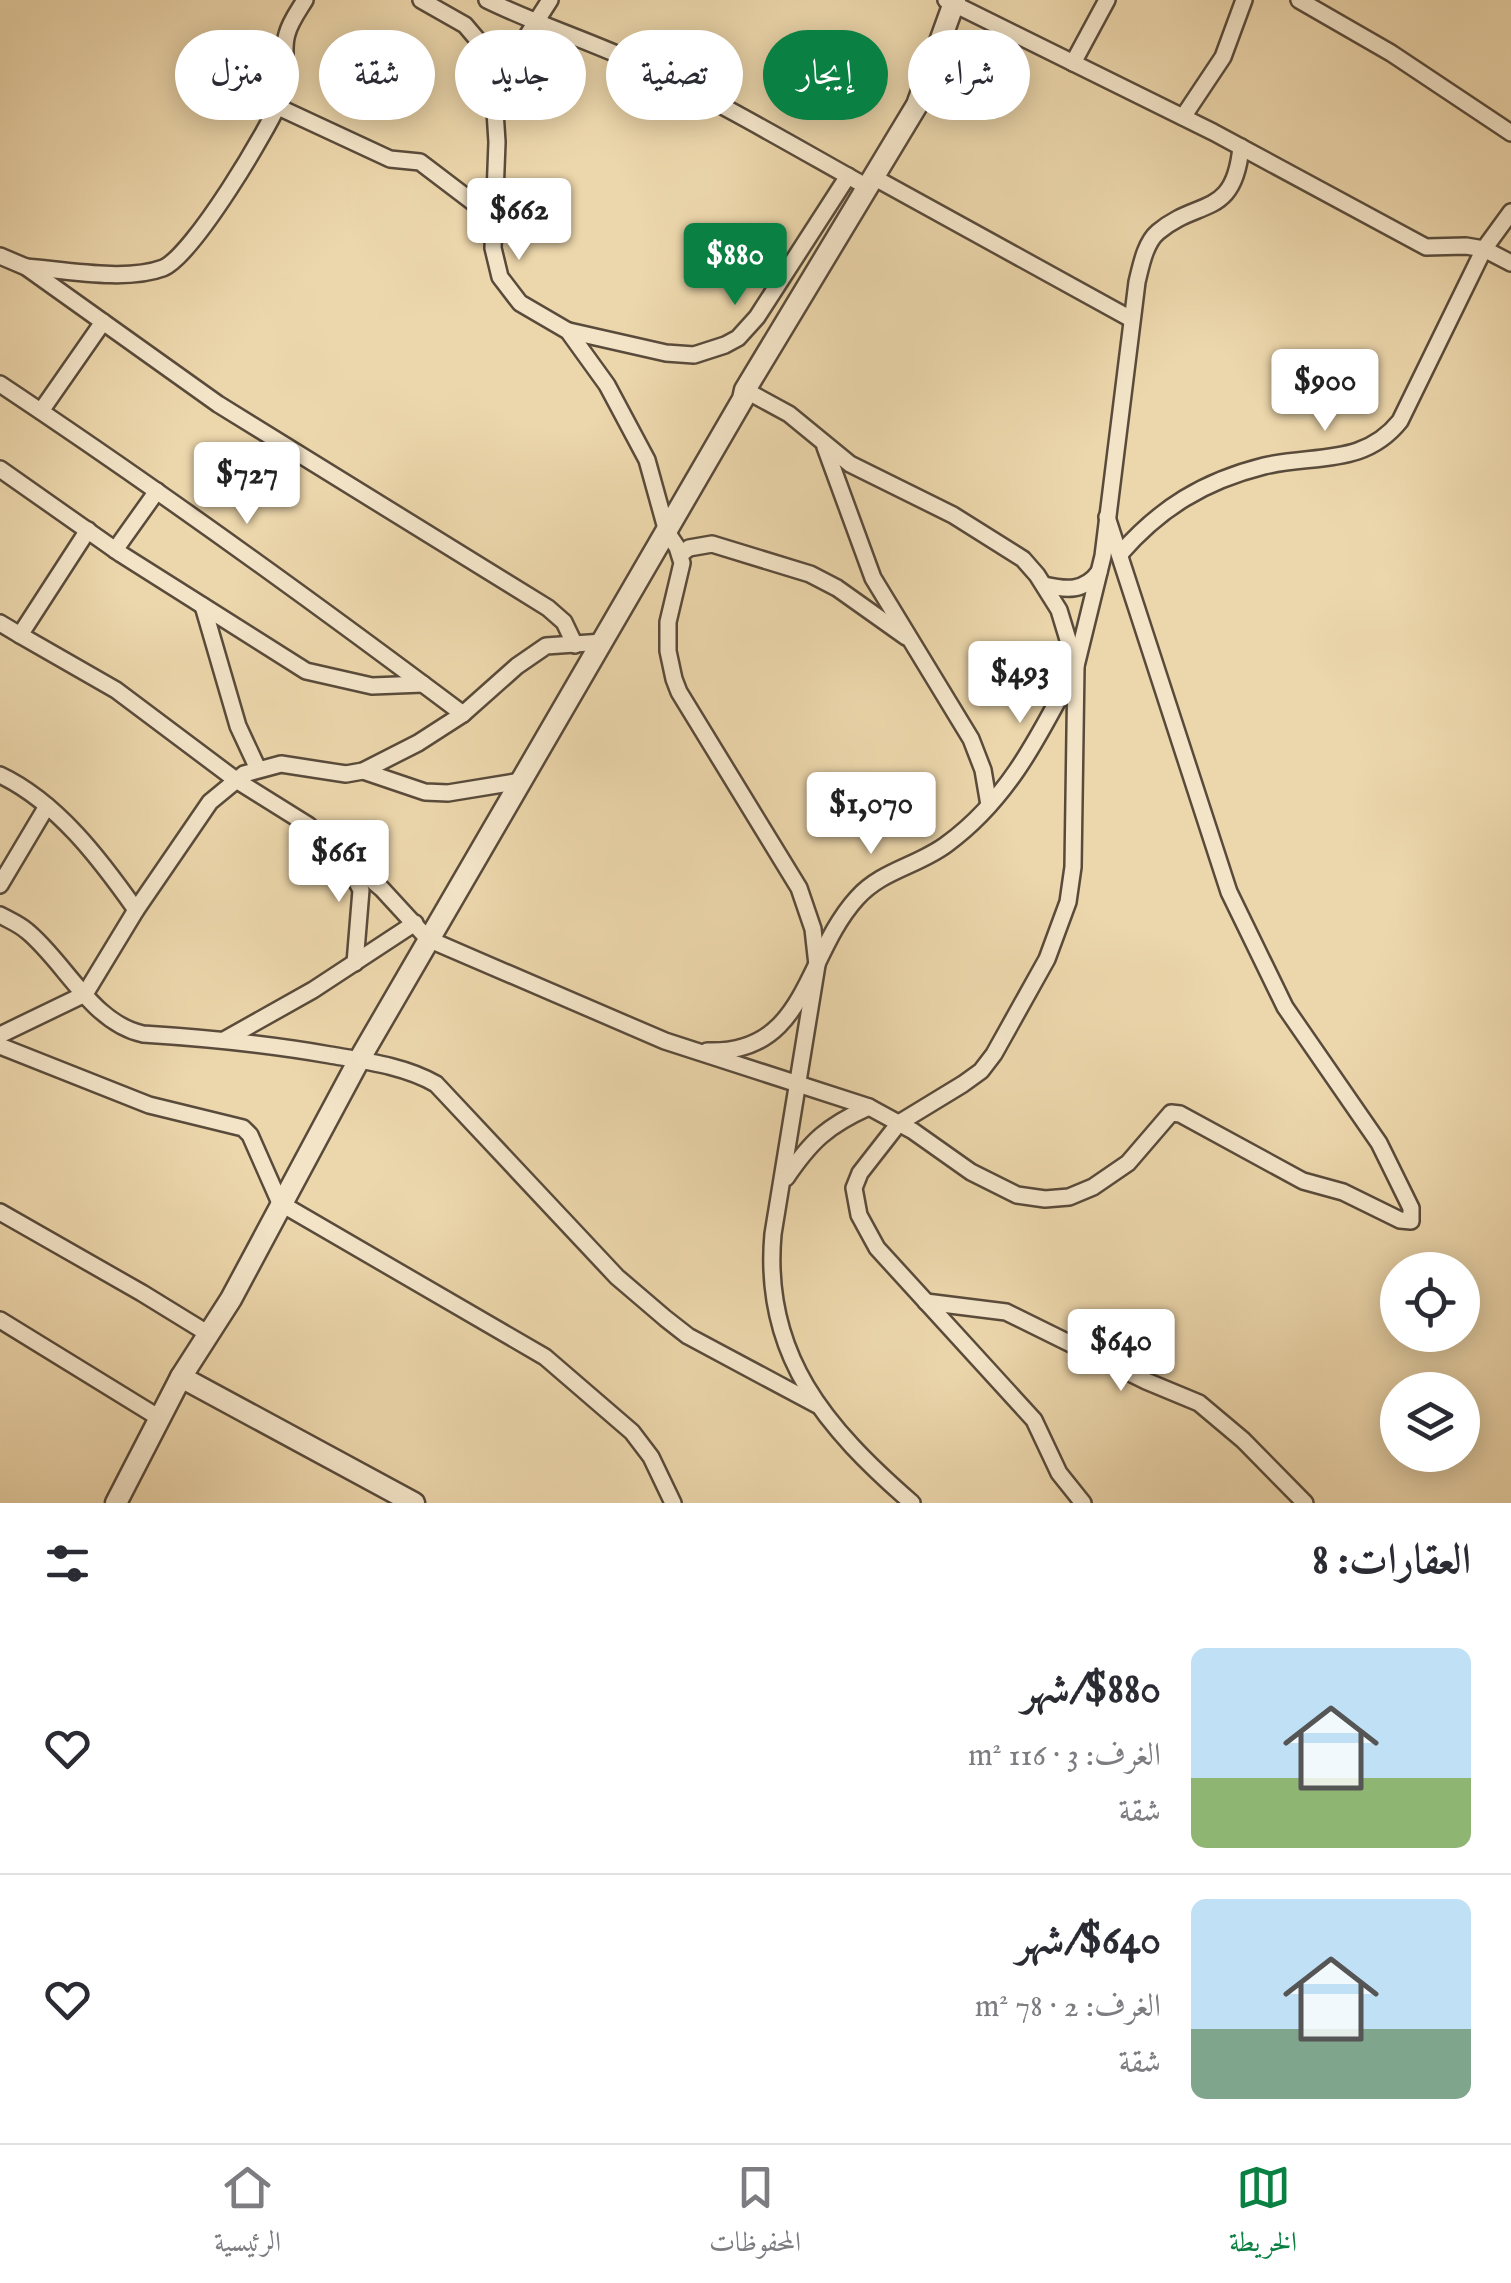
<!DOCTYPE html>
<html lang="ar">
<meta charset="utf-8">
<style>
:root{--surface:#fff;--page:#f2f2f3;--text:#2b2b33;--muted:#7c7c81;--line:#e1e1e2;--accent:#0b8043}
body{margin:0;font-family:"IM FELL English",Amiri,serif;background:var(--page);color:var(--text);direction:rtl;height:100vh;display:flex;flex-direction:column;font-size:38px;white-space:nowrap}
*{box-sizing:border-box;margin:0}
p{font-size:32px;color:var(--muted)}
.icon{flex:none;width:55px;height:55px;fill:none;stroke:currentColor;stroke-width:2;stroke-linecap:round;stroke-linejoin:round}
.map{position:relative;height:1503px;overflow:hidden;direction:ltr}
.panel{display:flex;flex-direction:column;background:var(--surface);flex:1}
.panel>*{flex:none}
.banner{position:absolute;left:30px;top:30px;width:1000px;height:90px;direction:rtl;display:flex;gap:20px}
.tools{position:absolute;left:1380px;top:1252px;display:grid;gap:20px}
.tools a{display:grid;place-items:center;width:100px;height:100px;border-radius:50%;background:var(--surface);box-shadow:0 5px 25px #0003;font-size:50px}
.price{position:absolute;translate:-50% -85px;padding:0 22px;border-radius:10px;background:#fff;color:#222;font-size:32px;line-height:65px;filter:drop-shadow(0 2px 5px #0008)}
.price::after{content:'';position:absolute;left:50%;top:60px;width:30px;height:22px;margin-left:-15px;background:inherit;clip-path:polygon(0 0,100% 0,50% 100%)}
.price.active{background:var(--accent);color:#fff}
ul{padding:0;list-style:none}
li{display:flex;align-items:center;gap:30px;height:250px;padding:0 40px}
li+li{border-top:2px solid var(--line)}
li span{display:grid;place-items:center;flex:none;width:280px;height:200px;border-radius:15px;color:#555}
li>.icon{margin-inline-start:auto}
span .icon{width:120px;height:120px;fill:#fffc;stroke-width:1}
li b{font-size:42px}
h2{display:flex;justify-content:space-between;align-items:center;height:120px;padding:0 40px;font-size:42px}
.pill{padding:0 35px;border-radius:45px;background:var(--surface);box-shadow:0 5px 25px #0003;font-size:35px;line-height:90px}
.pill.active{background:var(--accent);color:#fff}
.tab-bar{display:flex;justify-content:space-around;align-items:center;height:140px;border-top:2px solid var(--line);background:var(--surface);font-size:28px;color:var(--muted)}
.tab-bar a{display:grid;justify-items:center;gap:5px}
.tab-bar .active{color:var(--accent)}
.map>svg:first-child{display:block}
.lines{fill:none;stroke-linecap:round;stroke-linejoin:round}
.minor-casing{stroke:#594b3b;stroke-width:20}
.tertiary-casing{stroke:#594b3b;stroke-width:25}
.minor{stroke:#f3e4c8;stroke-width:15}
.tertiary{stroke:#f3e4c8;stroke-width:20}
</style>
<div class="map">
<svg width="1511" height="1503" viewBox="0 0 1511 1503">
<rect width="100%" height="100%" fill="#ecd6ab"/>
<filter id="stains"><feTurbulence type="fractalNoise" baseFrequency=".002" numOctaves="4"/><feColorMatrix values="0 0 0 0 .2 0 0 0 0 .09 0 0 0 0 .02 0 0 0 .5 -.17"/></filter>
<radialGradient id="worn" r=".72"><stop offset=".6" stop-color="#630" stop-opacity="0"/><stop offset="1" stop-color="#630" stop-opacity=".3"/></radialGradient>
<g class="lines">
<defs>
<g id="minor">
<path d="M421,0L465,25L487,51L492,65L497,142L493,248L500,277L520,303L568,331L607,385L647,460L667,532L677,547L682,563L668,622V651L674,679L679,692L799,888L813,929L817,965L773,1234C762,1355 826,1428 912,1503"/>
<path d="M487,0C536,24 587,40 637,63C716,100 792,145 869,188"/>
<polyline points="946,0 1213,132 1426,247 1466,246 1484,249 1511,263"/>
<polyline points="1299,0 1391,53 1511,133"/>
<polyline points="1073,63 1107,0"/>
<polyline points="495,86 550,0"/>
<polyline points="276,106 390,159 420,162 495,219"/>
<polyline points="1183,117 1223,57 1244,0"/>
<polyline points="875,178 1131,319"/>
<polyline points="0,256 26,267 218,404 548,608 564,622 575,645"/>
<path d="M26,267C64,270 126,282 163,268C193,256 270,127 283,94C290,74 281,53 287,34C290,22 299,10 305,0"/>
<polyline points="569,331 666,353 694,355 725,345 738,338 757,317 848,176"/>
<path d="M0,384C158,489 311,600 463,714"/>
<polyline points="41,411 103,322"/>
<polyline points="825,447 873,578 971,739 983,770 989,805"/>
<polyline points="0,469 121,554 306,671 372,686 423,684"/>
<polyline points="115,550 157,491"/>
<polyline points="681,554 689,548 712,544 810,574 837,588 906,637"/>
<path d="M1120,554C1160,508 1204,481 1264,466C1316,454 1364,466 1400,421L1484,249L1511,212"/>
<path d="M1044,585C1066,590 1084,592 1099,572"/>
<polyline points="203,606 238,726 258,769"/>
<polyline points="0,623 20,635 88,530"/>
<polyline points="20,635 116,690 236,780 308,825 382,889 428,939 665,1041 869,1107 913,1131 971,1172 1017,1195 1045,1199 1069,1197 1093,1187 1128,1163 1171,1113 1180,1114 1303,1181 1343,1192 1400,1220 1411,1221 1411,1208 1379,1143 1285,1007 1229,892 1107,517"/>
<polyline points="363,771 425,792 448,793 521,781"/>
<path d="M0,775C57,802 100,859 136,910"/>
<polyline points="349,867 361,890 355,963"/>
<polyline points="0,885 47,806"/>
<path d="M0,915C9,920 19,924 27,931C65,962 92,1023 143,1034C206,1038 268,1044 330,1055C365,1061 405,1066 436,1084L617,1277L665,1318L688,1336L817,1405"/>
<polyline points="0,1035 85,994 136,910 210,802 244,774 281,764 346,774 363,771 418,743 463,714 517,666 546,646 603,642"/>
<polyline points="224,1040 313,990 415,923"/>
<polyline points="0,1046 149,1105 243,1128 250,1135 280,1203 545,1357 632,1432 651,1457 673,1503"/>
<path d="M707,1051C807,1055 804,956 857,898C882,870 918,866 947,844C1010,798 1041,732 1076,666L1059,610L1037,575L1023,559L953,515L850,464L789,414L745,390"/>
<path d="M786,1178C811,1141 827,1126 869,1107"/>
<polyline points="0,1212 142,1293 207,1333"/>
<polyline points="926,1302 1006,1312 1146,1381 1199,1403 1243,1440 1305,1503"/>
<polyline points="0,1320 161,1419"/>
<path d="M1083,1503L1059,1473L1034,1420L877,1248L859,1215L854,1188L860,1173L899,1123L963,1084L981,1071L994,1054L1047,959L1068,902L1073,867L1076,666L1103,556L1137,282C1141,266 1145,243 1158,232C1198,198 1234,219 1241,147"/>
</g>
<g id="tertiary">
<polyline points="181,1377 414,1503"/>
<polyline points="116,1503 181,1377 231,1299 359,1060 743,399 745,390 917,105 955,0"/>
</g>
</defs>
<use href="#minor" class="minor-casing"/>
<use href="#tertiary" class="tertiary-casing"/>
<use href="#minor" class="minor"/>
<use href="#tertiary" class="tertiary"/>
</g>
<rect width="100%" height="100%" filter="url(#stains)"/>
<rect width="100%" height="100%" fill="url(#worn)"/>
</svg>
<div class="tools">
<a><svg class="icon" aria-label="locate" viewBox="0 0 24 24"><circle cx="12" cy="12" r="6"/><path d="M12 2v4M12 18v4M2 12h4M18 12h4"/></svg></a>
<a><svg class="icon" aria-label="layers" viewBox="0 0 24 24"><path d="M12 4l9 5-9 5-9-5zM3 14l9 5 9-5"/></svg></a>
</div>
<b class="price" style="left:519px;top:263px">$662</b>
<b class="price active" style="left:735px;top:308px">$880</b>
<b class="price" style="left:1325px;top:434px">$900</b>
<b class="price" style="left:247px;top:527px">$727</b>
<b class="price" style="left:1020px;top:726px">$493</b>
<b class="price" style="left:871px;top:857px">$1,070</b>
<b class="price" style="left:339px;top:905px">$661</b>
<b class="price" style="left:1121px;top:1394px">$640</b>
<div class="banner">
<a class="pill">شراء</a>
<a class="pill active">إيجار</a>
<a class="pill">تصفية</a>
<a class="pill">جديد</a>
<a class="pill">شقة</a>
<a class="pill">منزل</a>
</div>
</div>
<section class="panel">
<h2>العقارات: 8<svg class="icon" aria-label="filters" viewBox="0 0 24 24"><path d="M4 7h16M4 17h16"/><circle cx="9" cy="7" r="2"/><circle cx="15" cy="17" r="2"/></svg></h2>
<ul>
<li><span style="background:linear-gradient(#bfe0f5 65%,#8fb573 0)"><svg class="icon" aria-label="home" viewBox="0 0 24 24"><path d="M3 11l9-7 9 7M6 9v11h12V9"/></svg></span><div><b>$880/شهر</b><p>الغرف: 3 · 116 m²</p><p>شقة</p></div><svg class="icon" aria-label="heart" viewBox="0 0 24 24"><path d="M12 20l-8-8c-3-5 5-10 8-4 3-6 11-1 8 4z"/></svg></li>
<li><span style="background:linear-gradient(#bfe0f5 65%,#7fa58c 0)"><svg class="icon" aria-label="home" viewBox="0 0 24 24"><path d="M3 11l9-7 9 7M6 9v11h12V9"/></svg></span><div><b>$640/شهر</b><p>الغرف: 2 · 78 m²</p><p>شقة</p></div><svg class="icon" aria-label="heart" viewBox="0 0 24 24"><path d="M12 20l-8-8c-3-5 5-10 8-4 3-6 11-1 8 4z"/></svg></li>
</ul>
</section>
<nav class="tab-bar">
<a class="active"><svg class="icon" aria-label="map" viewBox="0 0 24 24"><path d="M3 6l6-2 6 2 6-2v14l-6 2-6-2-6 2zM9 4v14M15 6v14"/></svg>الخريطة</a>
<a><svg class="icon" aria-label="saved" viewBox="0 0 24 24"><path d="M7 4h10v16l-5-4-5 4z"/></svg>المحفوظات</a>
<a><svg class="icon" aria-label="home" viewBox="0 0 24 24"><path d="M3 11l9-7 9 7M6 9v11h12V9"/></svg>الرئيسية</a>
</nav>
